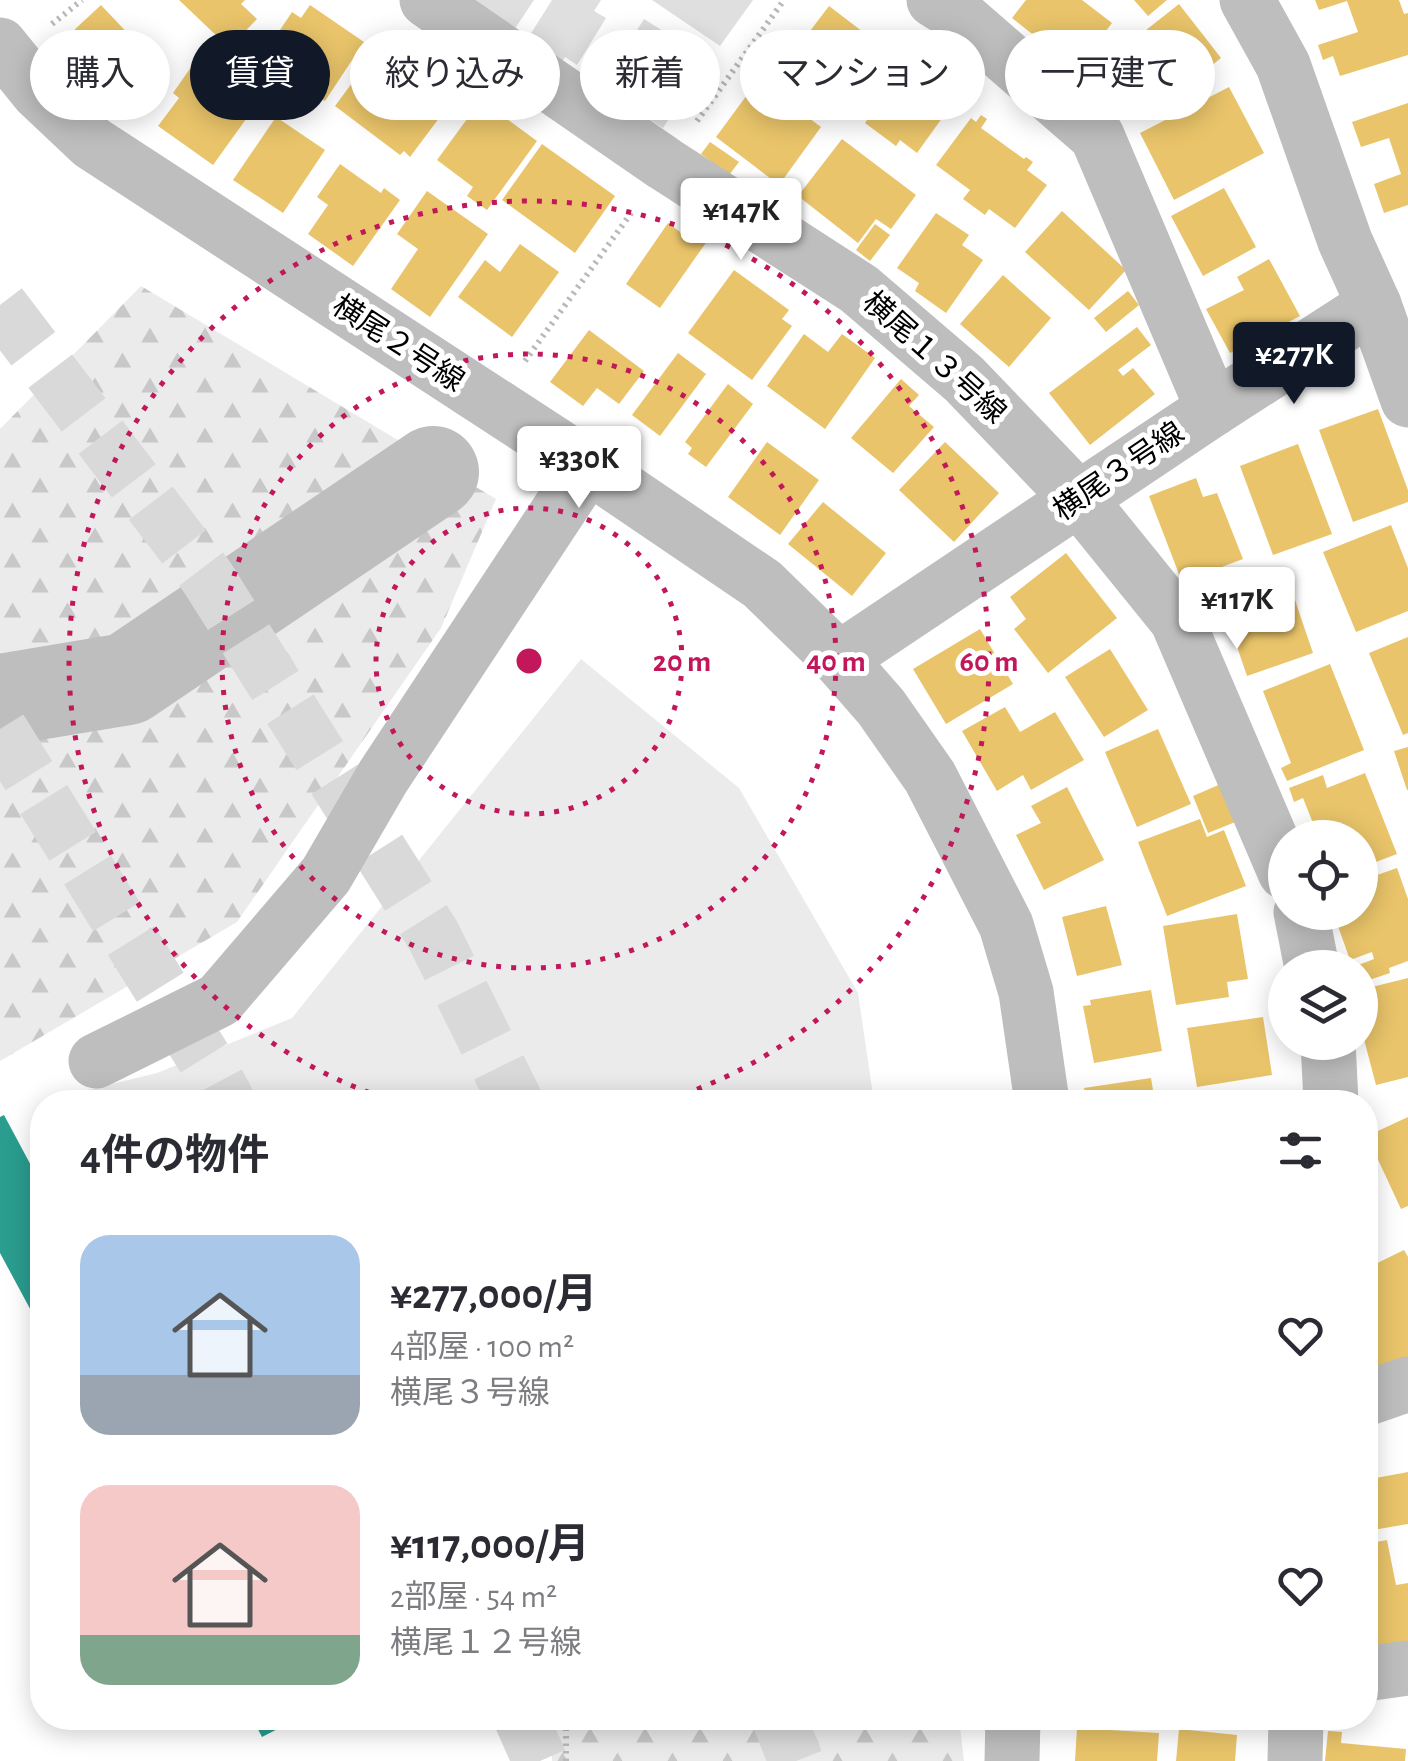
<!DOCTYPE html>
<html lang="ja">
<meta charset="utf-8">
<style>
:root{--surface:#fff;--page:#f2f2f3;--text:#2b2b33;--muted:#7c7c81;--accent:#111827}
body{margin:0;font-family:"Alegreya Sans","Noto Sans JP",sans-serif;background:var(--page);color:var(--text);height:100vh;display:flex;flex-direction:column;font-size:38px;white-space:nowrap}
*{box-sizing:border-box;margin:0}
p{font-size:32px;color:var(--muted)}
.icon{flex:none;width:55px;height:55px;fill:none;stroke:currentColor;stroke-width:2;stroke-linecap:round;stroke-linejoin:round}
.map{position:relative;flex:1;overflow:hidden}
.details{position:absolute;left:30px;top:1090px;width:1348px;height:640px;display:flex;flex-direction:column;background:var(--surface);border-radius:40px;box-shadow:0 5px 25px #0003}
.details>*{flex:none}
.banner{position:absolute;left:30px;top:30px;width:1350px;height:90px;display:flex;gap:20px}
.controls{position:absolute;left:1268px;top:820px;display:grid;gap:20px}
.controls a{display:grid;place-items:center;width:110px;height:110px;border-radius:50%;background:var(--surface);box-shadow:0 5px 25px #0003;font-size:50px}
.price{position:absolute;translate:-50% -85px;padding:0 22px;border-radius:10px;background:#fff;color:#222;font-size:32px;line-height:65px;filter:drop-shadow(0 2px 5px #0008)}
.price::after{content:'';position:absolute;left:50%;top:60px;width:30px;height:22px;margin-left:-15px;background:inherit;clip-path:polygon(0 0,100% 0,50% 100%)}
.price.on{background:var(--accent);color:#fff}
ul{padding:0;list-style:none}
li{display:flex;align-items:center;gap:30px;height:250px;padding:0 50px}
li span{display:grid;place-items:center;flex:none;width:280px;height:200px;border-radius:30px;color:#555}
li>.icon{margin-inline-start:auto}
span .icon{width:120px;height:120px;fill:#fffc;stroke-width:1}
li b{font-size:42px}
h2{display:flex;justify-content:space-between;align-items:center;height:120px;padding:0 50px;font-size:42px}
.pill{padding:0 35px;border-radius:45px;background:var(--surface);box-shadow:0 5px 25px #0003;font-size:35px;line-height:90px}
.pill.on{background:var(--accent);color:#fff}
.map>svg:first-child{display:block}
.forest{fill:url(#forest-firs)}
.pitch{fill:#ebebeb}
.homes{fill:#e9c46a}
.schools{fill:#2a9d8f}
.lines{fill:none;stroke-linecap:round;stroke-linejoin:round}
.river{stroke:#bebebe;stroke-width:92}
.building{fill:#dfdfdf}
.motorway-tunnel{stroke:#d9d9d9;stroke-width:55;stroke-dasharray:55 28;stroke-linecap:butt}
.path{stroke:#b9b9b9;stroke-width:6;stroke-dasharray:2.5 5;stroke-linecap:butt}
.minor{stroke:#bebebe;stroke-width:55}
.tertiary{stroke:#bebebe;stroke-width:55}
.ring{fill:none;stroke:#c2185b;stroke-width:5;stroke-dasharray:5 10}
.labels{text-anchor:middle;dominant-baseline:central;stroke-width:10;stroke-linejoin:round;paint-order:stroke}
.street-label{font-size:30px;fill:#000;stroke:#fff}
.centre{fill:#c2185b;stroke:#fff;stroke-width:5}
.ring-label{font-size:30px;text-anchor:middle;font-weight:bold;fill:#c2185b;stroke:#fff;stroke-width:10;stroke-linejoin:round;paint-order:stroke}
</style>
<div class="map">
<svg width="1408" height="1761" viewBox="0 0 1408 1761">
<defs>
<pattern id="forest-firs" width="22" height="20" patternUnits="userSpaceOnUse" patternTransform="scale(2.5)"><rect width="22" height="20" fill="#ebebeb"/><path d="M5 1l3.5 6h-7zM16 11l3.5 6h-7z" fill="#c8c8c8"/></pattern>
</defs>
<rect width="100%" height="100%" fill="#fff"/>
<g class="forest">
<polygon points="141,286 496,499 441,628 237,922 0,1061 0,429"/>
<polygon points="551,1718 959,1718 964,1761 552,1761"/>
</g>
<polygon class="pitch" points="581,659 739,788 858,993 874,1102 57,1102 54,1098 157,1073 292,1018"/>
<g class="homes">
<polygon points="179,0 245,0 241,4 257,19 235,42 226,34 221,40"/>
<polygon points="1026,0 1082,0 1112,23 1077,69 1012,18"/>
<polygon points="1134,0 1167,0 1148,16"/>
<polygon points="1315,0 1399,0 1404,14 1408,13 1408,55 1340,76 1333,56 1323,60 1318,45 1358,32 1347,1 1319,10"/>
<polygon points="1179,4 1221,58 1155,111 1137,90 1124,100 1098,68"/>
<polygon points="101,5 152,59 119,89 108,77 96,88 57,46"/>
<polygon points="310,5 364,42 325,101 272,65 279,55 268,48 292,12 301,18"/>
<polygon points="829,6 884,48 841,106 785,64"/>
<polygon points="912,51 939,71 925,89 950,107 917,153 900,140 896,146 865,123 873,111 863,104 883,77 890,81"/>
<polygon points="369,60 409,91 422,74 454,98 410,157 404,151 400,155 335,106"/>
<polygon points="194,63 203,69 208,63 259,101 213,165 158,126 179,98 173,93"/>
<polygon points="758,80 821,127 779,185 716,137"/>
<polygon points="1229,87 1264,153 1174,200 1140,133"/>
<polygon points="481,100 537,141 487,210 467,196 473,187 437,160"/>
<polygon points="1408,103 1408,205 1384,213 1374,184 1401,174 1389,138 1361,147 1352,122"/>
<polygon points="981,115 987,119 981,128 1024,159 1026,157 1033,162 1027,170 1047,185 1015,228 989,209 985,215 963,199 970,190 936,165 971,118 976,122"/>
<polygon points="276,117 325,150 283,213 233,180"/>
<polygon points="842,139 916,195 891,229 876,219 858,243 798,196"/>
<polygon points="710,142 739,162 729,175 701,154"/>
<polygon points="542,144 615,196 575,253 502,200"/>
<polygon points="340,164 381,193 384,188 400,200 353,266 308,234 328,205 317,197"/>
<polygon points="1224,188 1256,247 1203,276 1171,216"/>
<polygon points="427,191 488,234 430,317 391,289 418,249 397,234"/>
<polygon points="1062,211 1126,270 1089,310 1025,252"/>
<polygon points="936,213 969,235 962,245 983,260 946,313 915,291 919,283 897,268"/>
<polygon points="668,223 691,240 699,229 710,237 660,308 626,284"/>
<polygon points="875,224 890,235 870,261 856,250"/>
<polygon points="520,244 559,272 512,337 458,297 485,260 500,272"/>
<polygon points="1269,259 1300,316 1230,353 1206,309 1244,290 1237,277"/>
<polygon points="734,270 789,310 782,319 792,326 752,380 688,333"/>
<polygon points="1003,275 1051,318 1009,367 960,324"/>
<polygon points="1128,291 1139,305 1106,332 1094,318"/>
<polygon points="1137,327 1151,345 1118,370 1123,376 1133,368 1155,394 1090,445 1049,393"/>
<polygon points="589,330 644,371 619,404 597,388 583,406 550,382"/>
<polygon points="804,334 828,352 842,334 875,358 825,429 767,386"/>
<polygon points="678,353 706,374 660,436 632,415"/>
<polygon points="901,379 919,395 909,406 934,427 893,473 851,438"/>
<polygon points="728,384 753,404 706,467 688,454 692,448 685,442"/>
<polygon points="1378,409 1408,490 1408,502 1353,522 1319,430"/>
<polygon points="767,442 819,480 780,535 728,497"/>
<polygon points="945,442 999,493 954,542 899,490"/>
<polygon points="1298,444 1332,534 1273,555 1240,466"/>
<polygon points="1196,478 1203,497 1217,493 1243,559 1182,582 1149,496"/>
<polygon points="823,502 886,553 852,596 788,544"/>
<polygon points="1391,525 1408,568 1408,611 1356,632 1323,552"/>
<polygon points="1066,553 1117,618 1048,673 1014,629 1026,619 1010,597"/>
<polygon points="1284,568 1313,653 1247,676 1218,591"/>
<polygon points="980,629 1013,684 946,724 913,669"/>
<polygon points="1408,637 1408,733 1403,735 1369,653"/>
<polygon points="1110,649 1148,710 1104,737 1065,677"/>
<polygon points="1330,664 1364,750 1287,781 1281,768 1291,763 1263,691"/>
<polygon points="1005,707 1020,732 1055,712 1084,760 1031,790 1023,775 997,791 962,731"/>
<polygon points="1158,729 1191,804 1137,827 1105,752"/>
<polygon points="1408,747 1408,790 1407,790 1394,751"/>
<polygon points="1365,773 1397,854 1360,868 1360,838 1319,838 1303,798 1294,802 1289,788 1323,775 1327,788"/>
<polygon points="1223,783 1238,821 1208,833 1193,796"/>
<polygon points="1067,787 1104,860 1044,890 1016,835 1041,823 1031,806"/>
<polygon points="1200,819 1207,837 1224,830 1246,886 1167,916 1138,842"/>
<polygon points="1397,868 1408,899 1408,961 1389,968 1390,973 1360,983 1360,968 1353,967 1374,959 1372,952 1350,960 1333,912 1360,912 1360,881"/>
<polygon points="1106,906 1122,965 1077,976 1062,917"/>
<polygon points="1237,914 1248,979 1227,982 1229,997 1176,1005 1163,926"/>
<polygon points="1408,978 1408,1077 1376,1085 1360,1024 1360,990"/>
<polygon points="1151,990 1162,1051 1094,1063 1083,1006 1091,1005 1090,1000"/>
<polygon points="1263,1017 1272,1075 1197,1087 1187,1028"/>
<polygon points="1151,1078 1155,1102 1087,1102 1084,1088"/>
<polygon points="1264,1098 1264,1102 1225,1102 1225,1099"/>
<polygon points="1408,1117 1408,1206 1401,1209 1367,1136"/>
<polygon points="1404,1250 1408,1257 1408,1357 1365,1378 1365,1333 1377,1327 1365,1303 1365,1269"/>
<polygon points="1408,1472 1408,1524 1367,1531 1365,1480"/>
<polygon points="1387,1540 1396,1585 1408,1583 1408,1643 1374,1649 1373,1640 1365,1642 1365,1544"/>
<polygon points="1077,1728 1159,1733 1157,1761 1075,1761"/>
<polygon points="1179,1729 1237,1735 1235,1761 1176,1761"/>
<polygon points="1328,1731 1342,1732 1341,1743 1406,1749 1405,1761 1325,1761"/>
</g>
<g class="schools">
<polygon points="4,1115 42,1186 42,1331 0,1253 0,1117"/>
<polygon points="252,1718 299,1718 262,1737"/>
</g>
<g class="lines">
<polyline class="river" points="0,700 127,679 433,472"/>
</g>
<g class="building">
<polygon points="457,0 534,0 510,36"/>
<polygon points="552,0 601,0 594,11 606,18 577,65 565,57 553,76 518,54"/>
<polygon points="652,0 753,0 720,46"/>
<polygon points="644,19 707,59 663,128 600,89"/>
</g>
<g class="lines">
<g class="motorway-tunnel">
<polyline points="0,305 207,577 433,935 516,1102"/>
<polyline points="0,729 209,1066 228,1102"/>
<polyline points="521,1718 540,1761"/>
<polyline points="779,1718 796,1761"/>
</g>
<g class="path">
<polyline points="52,24 82,0"/>
<polyline points="697,121 784,0"/>
<polyline points="525,361 634,209"/>
<polyline points="566,1761 566,1718"/>
</g>
<g class="minor">
<polyline points="427,0 665,164 859,289 964,379 1079,499 1177,620 1285,872"/>
<polyline points="934,0 958,15 1097,136 1213,409"/>
<polyline points="1374,305 1408,400"/>
<polyline points="839,659 1213,409 1374,305 1345,241 1283,65 1247,0"/>
<polyline points="1301,912 1312,968"/>
<polyline points="1328,1042 1331,1102"/>
<polyline points="96,1061 219,1000 326,875 383,777 588,466"/>
<polyline points="1365,1399 1408,1384"/>
<polyline points="1365,1674 1408,1668"/>
<polyline points="1295,1761 1296,1718"/>
</g>
<g class="tertiary">
<polyline points="0,45 38,92 92,143 588,466 762,584 839,659 881,707 930,777 1006,925 1026,992 1042,1102"/>
<polyline points="1012,1761 1013,1718"/>
</g>
</g>
<g class="ring">
<circle cx="529" cy="661" r="153"/>
<circle cx="529" cy="661" r="307"/>
<path d="M398 1102A460 460 0 1 1 660 1102"/>
</g>
<g class="labels">
<g class="street-label">
<text transform="translate(398 344) rotate(33)">横尾２号線</text>
<text transform="translate(934 358) rotate(42)">横尾１３号線</text>
<text transform="translate(1119 472) rotate(-34)">横尾３号線</text>
</g>
</g>
<circle cx="529" cy="661" r="15" class="centre"/>
<g class="ring-label">
<text x="682" y="671">20 m</text>
<text x="836" y="671">40 m</text>
<text x="989" y="671">60 m</text>
</g>
</svg>
<div class="controls">
<a><svg class="icon" aria-label="locate" viewBox="0 0 24 24"><circle cx="12" cy="12" r="6"/><path d="M12 2v4M12 18v4M2 12h4M18 12h4"/></svg></a>
<a><svg class="icon" aria-label="layers" viewBox="0 0 24 24"><path d="M12 4l9 5-9 5-9-5zM3 14l9 5 9-5"/></svg></a>
</div>
<b class="price" style="left:741px;top:263px">¥147K</b>
<b class="price on" style="left:1294px;top:407px">¥277K</b>
<b class="price" style="left:579px;top:511px">¥330K</b>
<b class="price" style="left:1237px;top:652px">¥117K</b>
<div class="banner">
<a class="pill">購入</a>
<a class="pill on">賃貸</a>
<a class="pill">絞り込み</a>
<a class="pill">新着</a>
<a class="pill">マンション</a>
<a class="pill">一戸建て</a>
</div>
<section class="details">
<h2>4件の物件<svg class="icon" aria-label="filters" viewBox="0 0 24 24"><path d="M4 7h16M4 17h16"/><circle cx="9" cy="7" r="2"/><circle cx="15" cy="17" r="2"/></svg></h2>
<ul>
<li><span style="background:linear-gradient(#a9c7e8 70%,#9aa5b1 0)"><svg class="icon" aria-label="home" viewBox="0 0 24 24"><path d="M3 11l9-7 9 7M6 9v11h12V9"/></svg></span><div><b>¥277,000/月</b><p>4部屋 · 100 m²</p><p>横尾３号線</p></div><svg class="icon" aria-label="heart" viewBox="0 0 24 24"><path d="M12 20l-8-8c-3-5 5-10 8-4 3-6 11-1 8 4z"/></svg></li>
<li><span style="background:linear-gradient(#f6c9c9 75%,#7fa58c 0)"><svg class="icon" aria-label="home" viewBox="0 0 24 24"><path d="M3 11l9-7 9 7M6 9v11h12V9"/></svg></span><div><b>¥117,000/月</b><p>2部屋 · 54 m²</p><p>横尾１２号線</p></div><svg class="icon" aria-label="heart" viewBox="0 0 24 24"><path d="M12 20l-8-8c-3-5 5-10 8-4 3-6 11-1 8 4z"/></svg></li>
</ul>
</section>
</div>
